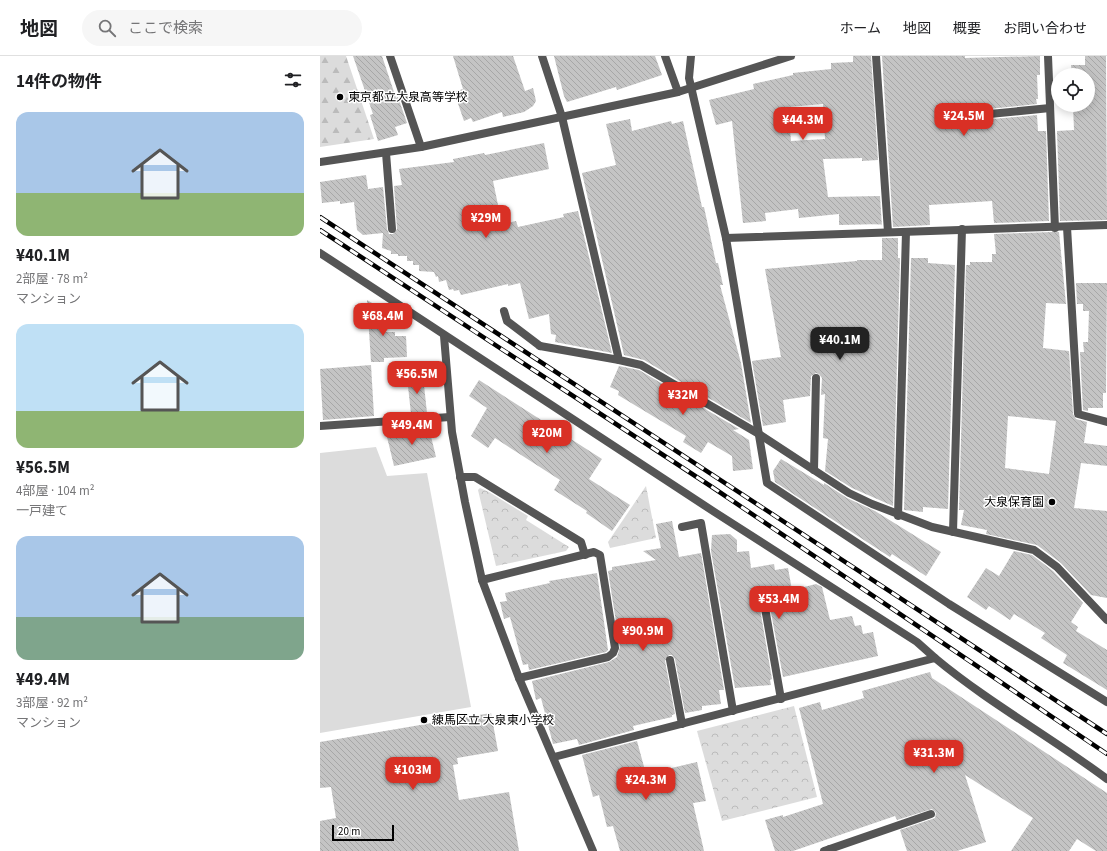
<!DOCTYPE html>
<html lang="ja">
<meta charset="utf-8">
<style>
:root{--surface:#fff;--page:#f6f6f6;--text:#202124;--muted:#757577;--line:#e0e0e0;--accent:#d93025}
body{margin:0;font-family:"Source Sans 3","Noto Sans JP",sans-serif;background:var(--page);color:var(--text);height:100vh;display:flex;flex-direction:column;font-size:15px;white-space:nowrap}
*{box-sizing:border-box;margin:0}
p{font-size:13px;color:var(--muted)}
.icon{flex:none;width:22px;height:22px;fill:none;stroke:currentColor;stroke-width:2;stroke-linecap:round;stroke-linejoin:round}
.map{position:relative;flex:1;overflow:hidden}
.details{display:flex;flex-direction:column;background:var(--surface);width:320px}
.details>*{flex:none}
.controls{position:absolute;left:731px;top:12px;display:grid;gap:8px}
.controls a{display:grid;place-items:center;width:44px;height:44px;border-radius:50%;background:var(--surface);box-shadow:0 2px 10px #0003;font-size:20px}
.scale{position:absolute;left:12px;bottom:10px;width:62px;box-sizing:border-box;padding-left:4px;border:2px solid #000;border-top:0;font-size:11px;line-height:14px;white-space:nowrap;color:#000;-webkit-text-stroke:3px #fff;paint-order:stroke}
.price{position:absolute;translate:-50% -34px;padding:0 9px;border-radius:8px;background:var(--accent);color:#fff;font-size:13px;line-height:26px;filter:drop-shadow(0 1px 2px #0008)}
.price::after{content:'';position:absolute;left:50%;top:24px;width:12px;height:9px;margin-left:-6px;background:inherit;clip-path:polygon(0 0,100% 0,50% 100%)}
.price.active{background:#222;color:#fff}
ul{padding:0;list-style:none}
li{display:grid;align-content:center;gap:8px;height:212px;padding:0 16px}
li span{display:grid;place-items:center;height:124px;border-radius:12px;color:#555}
li>.icon{margin-inline-start:auto}
span .icon{width:72px;height:72px;fill:#fffc;stroke-width:1}
li b{font-size:17px}
h2{display:flex;justify-content:space-between;align-items:center;height:48px;padding:0 16px;font-size:17px}
header{display:flex;align-items:center;gap:24px;box-sizing:border-box;height:56px;padding:0 20px;background:var(--surface);border-bottom:1px solid var(--line)}
header strong{font-size:19px}
nav{display:flex;gap:22px;margin-inline-start:auto;font-size:14px}
.search{width:280px;height:36px;background:var(--page);display:flex;align-items:center;gap:10px;box-sizing:border-box;padding:0 14px;border-radius:22px;color:var(--muted);font-size:15px}
main{display:flex;flex:1;min-height:0}
.map>svg:first-child{display:block}
.forest{fill:url(#forest-firs)}
.park{fill:url(#park-crowns)}
.pitch{fill:#dcdcdc}
.building{fill:url(#building-back-hatch);fill-rule:evenodd}
.lines{fill:none;stroke-linecap:round;stroke-linejoin:round}
.lane{stroke:#555;stroke-width:8}
.street{stroke:#555;stroke-width:8}
.rail-casing{stroke:#000;stroke-width:4.5}
.rail{stroke:#fff;stroke-width:3;stroke-dasharray:9;stroke-linecap:butt}
.poi-dot{fill:#000;stroke:#fff;stroke-width:1.5}
.labels{text-anchor:middle;dominant-baseline:central;stroke-width:3;stroke-linejoin:round;paint-order:stroke}
.poi-label{font-size:12px;fill:#000;stroke:#fff;text-anchor:start}
</style>
<header>
<strong>地図</strong>
<div class="search"><svg class="icon" aria-label="search" viewBox="0 0 24 24"><circle cx="10" cy="10" r="6"/><path d="M15 15l6 6"/></svg>ここで検索</div>
<nav><a>ホーム</a><a>地図</a><a>概要</a><a>お問い合わせ</a></nav>
</header>
<main>
<section class="details">
<h2>14件の物件<svg class="icon" aria-label="filters" viewBox="0 0 24 24"><path d="M4 7h16M4 17h16"/><circle cx="9" cy="7" r="2"/><circle cx="15" cy="17" r="2"/></svg></h2>
<ul>
<li><span style="background:linear-gradient(#a9c7e8 65%,#8fb573 0)"><svg class="icon" aria-label="home" viewBox="0 0 24 24"><path d="M3 11l9-7 9 7M6 9v11h12V9"/></svg></span><div><b>¥40.1M</b><p>2部屋 · 78 m²</p><p>マンション</p></div></li>
<li><span style="background:linear-gradient(#bfe0f5 70%,#8fb573 0)"><svg class="icon" aria-label="home" viewBox="0 0 24 24"><path d="M3 11l9-7 9 7M6 9v11h12V9"/></svg></span><div><b>¥56.5M</b><p>4部屋 · 104 m²</p><p>一戸建て</p></div></li>
<li><span style="background:linear-gradient(#a9c7e8 65%,#7fa58c 0)"><svg class="icon" aria-label="home" viewBox="0 0 24 24"><path d="M3 11l9-7 9 7M6 9v11h12V9"/></svg></span><div><b>¥49.4M</b><p>3部屋 · 92 m²</p><p>マンション</p></div></li>
</ul>
</section>
<div class="map">
<svg width="787" height="795" viewBox="0 0 787 795">
<defs>
<pattern id="forest-firs" width="22" height="20" patternUnits="userSpaceOnUse"><rect width="22" height="20" fill="#dcdcdc"/><path d="M5 1l3.5 6h-7zM16 11l3.5 6h-7z" fill="#bbb"/></pattern>
<pattern id="park-crowns" width="20" height="18" patternUnits="userSpaceOnUse"><rect width="20" height="18" fill="#dcdcdc"/><path d="M2 6a3 3 0 1 1 6 0M12 15a3 3 0 1 1 6 0" fill="none" stroke="#bbb"/></pattern>
<pattern id="building-back-hatch" width="6" height="6" patternUnits="userSpaceOnUse"><rect width="6" height="6" fill="#c4c4c4"/><path d="M-1 5l2 2M0 0l6 6M5-1l2 2" fill="none" stroke="#a7a7a7"/></pattern>
</defs>
<rect width="100%" height="100%" fill="#fff"/>
<polygon class="forest" points="0,0 26,0 54,83 0,91"/>
<g class="park">
<polygon points="326,430 336,482 290,492 288,486"/>
<polygon points="160,432 169,436 208,460 206,464 249,491 246,495 176,510 158,434"/>
<polygon points="474,650 497,741 402,765 377,675"/>
</g>
<polygon class="pitch" points="56,391 67,420 107,417 151,651 0,677 0,397"/>
<g class="building">
<polygon points="33,0 62,0 76,42 78,41 87,67 75,71 78,79 58,85 50,59 53,58"/>
<polygon points="133,0 193,0 205,35 213,32 216,45 213,50 204,56 183,61 182,56 153,66 151,62 144,65 134,36 143,33"/>
<polygon points="234,0 335,0 342,19 297,34 296,31 247,46 244,40"/>
<path d="M533,0H551L558,104L542,105V102L503,103L508,141L560,140L562,171V168L519,169V158L479,162L478,153L445,157L446,165L423,167L412,65L396,69L389,44L434,33L433,28L473,19V17L511,13V7L533,6ZM503,48L505,83L471,85L468,51Z"/>
<polygon points="562,0 645,0 645,2 720,0 720,19 717,19 718,43 716,43 717,48 648,55 644,60 645,63 650,65 717,59 718,75 726,75 729,165 674,167 672,145 609,149 610,169 573,171"/>
<polygon points="765,0 786,0 787,164 740,165 737,75 754,74 753,49 768,49 768,19 752,19 751,9 765,9"/>
<polygon points="310,63 312,75 351,65 352,68 363,65 382,151 384,151 396,207 398,207 403,229 400,229 421,307 431,367 324,304 304,299 262,117 296,109 286,68"/>
<polygon points="224,87 229,113 173,125 182,168 196,165 198,171 244,161 243,158 258,155 292,297 235,286 236,279 231,278 229,258 209,263 200,227 188,230 188,228 141,239 139,234 134,235 133,233 129,234 126,224 119,226 118,220 116,221 114,216 99,215 99,209 93,209 93,205 87,205 87,200 78,200 78,198 71,198 71,195 62,192 63,177 43,179 37,174 34,146 20,148 20,145 2,147 0,126 46,119 48,133 63,131 67,173 69,178 73,178 77,173 74,130 82,129 79,113 134,106 133,103 164,97 165,99"/>
<path d="M732,176H739L746,248L726,247L723,292L749,295L753,358L756,363L767,366L764,387L787,390V410L761,407L754,452L787,455V542L771,539L741,507L717,489L666,478L667,474L641,469L644,454H639L646,209H650V206H672V198H676L674,178ZM688,360L736,365L729,418L685,412Z"/>
<polygon points="562,182 578,182 578,202 580,202 573,450 532,432 505,415 508,383 503,382 505,338 501,339 502,322 499,318 496,317 491,320 490,340 463,344 466,366 443,370 432,305 461,301 445,213 537,205 537,204 562,204"/>
<polygon points="591,202 608,202 608,207 635,209 628,453 603,451 603,456 584,454"/>
<polygon points="756,227 787,227 786,337 783,337 783,352 768,352 768,355 763,354 760,296 764,296 763,286 768,286 769,255 763,255 763,248 757,248"/>
<polygon points="47,244 64,254 64,276 75,276 75,280 86,280 87,301 64,302 64,306 51,306"/>
<polygon points="51,309 54,360 3,364 0,313"/>
<polygon points="299,310 319,314 419,373 413,374 429,384 433,413 413,415 412,400 388,386 381,397 363,386 366,380 298,339 299,335 290,331"/>
<polygon points="103,320 107,357 91,358 87,321"/>
<polygon points="159,324 282,403 269,423 310,449 292,475 266,457 267,455 234,434 240,424 175,382 168,392 151,380 167,352 149,340"/>
<polygon points="108,368 116,401 74,410 67,381 93,375 92,369"/>
<polygon points="461,403 504,429 504,427 527,442 555,455 621,496 606,520 572,498 570,501 455,426 453,415"/>
<polygon points="352,465 359,501 381,497 404,634 399,634 401,648 382,650 382,654 365,657 355,603 352,599 349,599 345,605 355,658 352,659 352,661 313,670 314,674 259,689 257,683 233,688 221,642 216,644 212,625 289,606 297,601 300,591 288,515 292,514 292,511 336,504 323,495 341,492 336,468"/>
<polygon points="410,478 417,484 417,496 429,495 431,512 454,508 455,514 468,512 472,534 496,528 502,531 510,564 532,560 535,570 541,569 543,578 553,576 558,600 463,621 450,551 447,547 444,547 440,553 452,623 450,624 451,629 415,632 391,495 392,479"/>
<polygon points="694,495 712,499 733,515 763,547 751,566 758,571 756,575 787,594 787,634 743,607 747,599 721,582 725,577 694,558 690,564 669,550 666,554 647,541 666,512 679,520"/>
<polygon points="277,517 288,594 286,596 209,614 208,608 203,609 190,561 184,563 180,546 187,545 185,537 230,527 229,525"/>
<polygon points="610,616 612,622 787,737 787,795 776,795 757,783 749,795 691,795 713,762 645,719 666,786 637,795 587,795 580,774 615,762 616,757 612,753 577,764 575,760 473,795 455,795 445,764 463,759 463,761 503,748 479,652 500,646 502,654 544,642 542,635"/>
<polygon points="171,657 178,695 137,702 138,708 133,709 139,744 189,736 199,795 0,795 0,765 16,762 11,731 0,732 0,686"/>
<polygon points="317,685 326,718 377,706 386,745 373,747 384,795 300,795 293,770 287,771 279,739 273,741 262,699"/>
</g>
<g class="lines">
<g class="lane">
<polyline points="222,0 242,61"/>
<polyline points="345,0 358,36"/>
<polyline points="649,60 730,52"/>
<polyline points="66,97 72,173"/>
<polyline points="184,255 187,265 220,290"/>
<polyline points="494,414 496,322"/>
<polyline points="140,421 155,421 261,486 265,499"/>
<polyline points="578,460 586,176"/>
<polyline points="362,471 381,467 413,655"/>
<polyline points="633,476 642,173"/>
<polyline points="162,524 274,496 280,499 295,592 293,597 288,601 199,622"/>
<polyline points="445,552 461,643"/>
<polyline points="350,604 362,668"/>
<polyline points="504,795 611,758"/>
</g>
<g class="street">
<polyline points="70,0 101,91"/>
<polyline points="371,0 369,22 406,182 447,427 629,548 787,646"/>
<polyline points="556,0 568,176"/>
<polyline points="728,0 735,172"/>
<polyline points="242,61 299,304 321,309 439,378 529,437 552,448 612,471 714,494 737,511 787,564"/>
<polyline points="0,106 101,91 358,36 471,0"/>
<polyline points="747,171 758,358 787,366"/>
<polyline points="406,182 787,169"/>
<polyline points="0,197 396,457 597,586 615,602"/>
<polyline points="124,280 132,376 145,446 162,524 199,622 273,795"/>
<polyline points="220,290 299,304"/>
<polyline points="0,370 130,361"/>
<path d="M234,701L615,602C669,647 731,681 787,723"/>
<polyline points="510,795 510,793"/>
</g>
<defs>
<g id="rail">
<polyline points="0,161 787,678"/>
<polyline points="0,174 392,431 787,698"/>
</g>
</defs>
<use href="#rail" class="rail-casing"/>
<use href="#rail" class="rail"/>
</g>
<g class="poi-dot">
<circle cx="20" cy="41" r="4"/>
<circle cx="732" cy="446" r="4"/>
<circle cx="104" cy="664" r="4"/>
</g>
<g class="labels">
<g class="poi-label">
<text x="28" y="41">東京都立大泉高等学校</text>
<text x="724" y="446" text-anchor="end">大泉保育園</text>
<text x="112" y="664">練馬区立 大泉東小学校</text>
</g>
</g>
</svg>
<div class="controls">
<a><svg class="icon" aria-label="locate" viewBox="0 0 24 24"><circle cx="12" cy="12" r="6"/><path d="M12 2v4M12 18v4M2 12h4M18 12h4"/></svg></a>
</div>
<div class="scale">20 m</div>
<b class="price" style="left:644px;top:81px">¥24.5M</b>
<b class="price" style="left:483px;top:85px">¥44.3M</b>
<b class="price" style="left:166px;top:183px">¥29M</b>
<b class="price" style="left:63px;top:281px">¥68.4M</b>
<b class="price active" style="left:520px;top:305px">¥40.1M</b>
<b class="price" style="left:97px;top:339px">¥56.5M</b>
<b class="price" style="left:363px;top:360px">¥32M</b>
<b class="price" style="left:92px;top:390px">¥49.4M</b>
<b class="price" style="left:227px;top:398px">¥20M</b>
<b class="price" style="left:459px;top:564px">¥53.4M</b>
<b class="price" style="left:323px;top:596px">¥90.9M</b>
<b class="price" style="left:614px;top:718px">¥31.3M</b>
<b class="price" style="left:93px;top:735px">¥103M</b>
<b class="price" style="left:326px;top:745px">¥24.3M</b>
</div>
</main>
